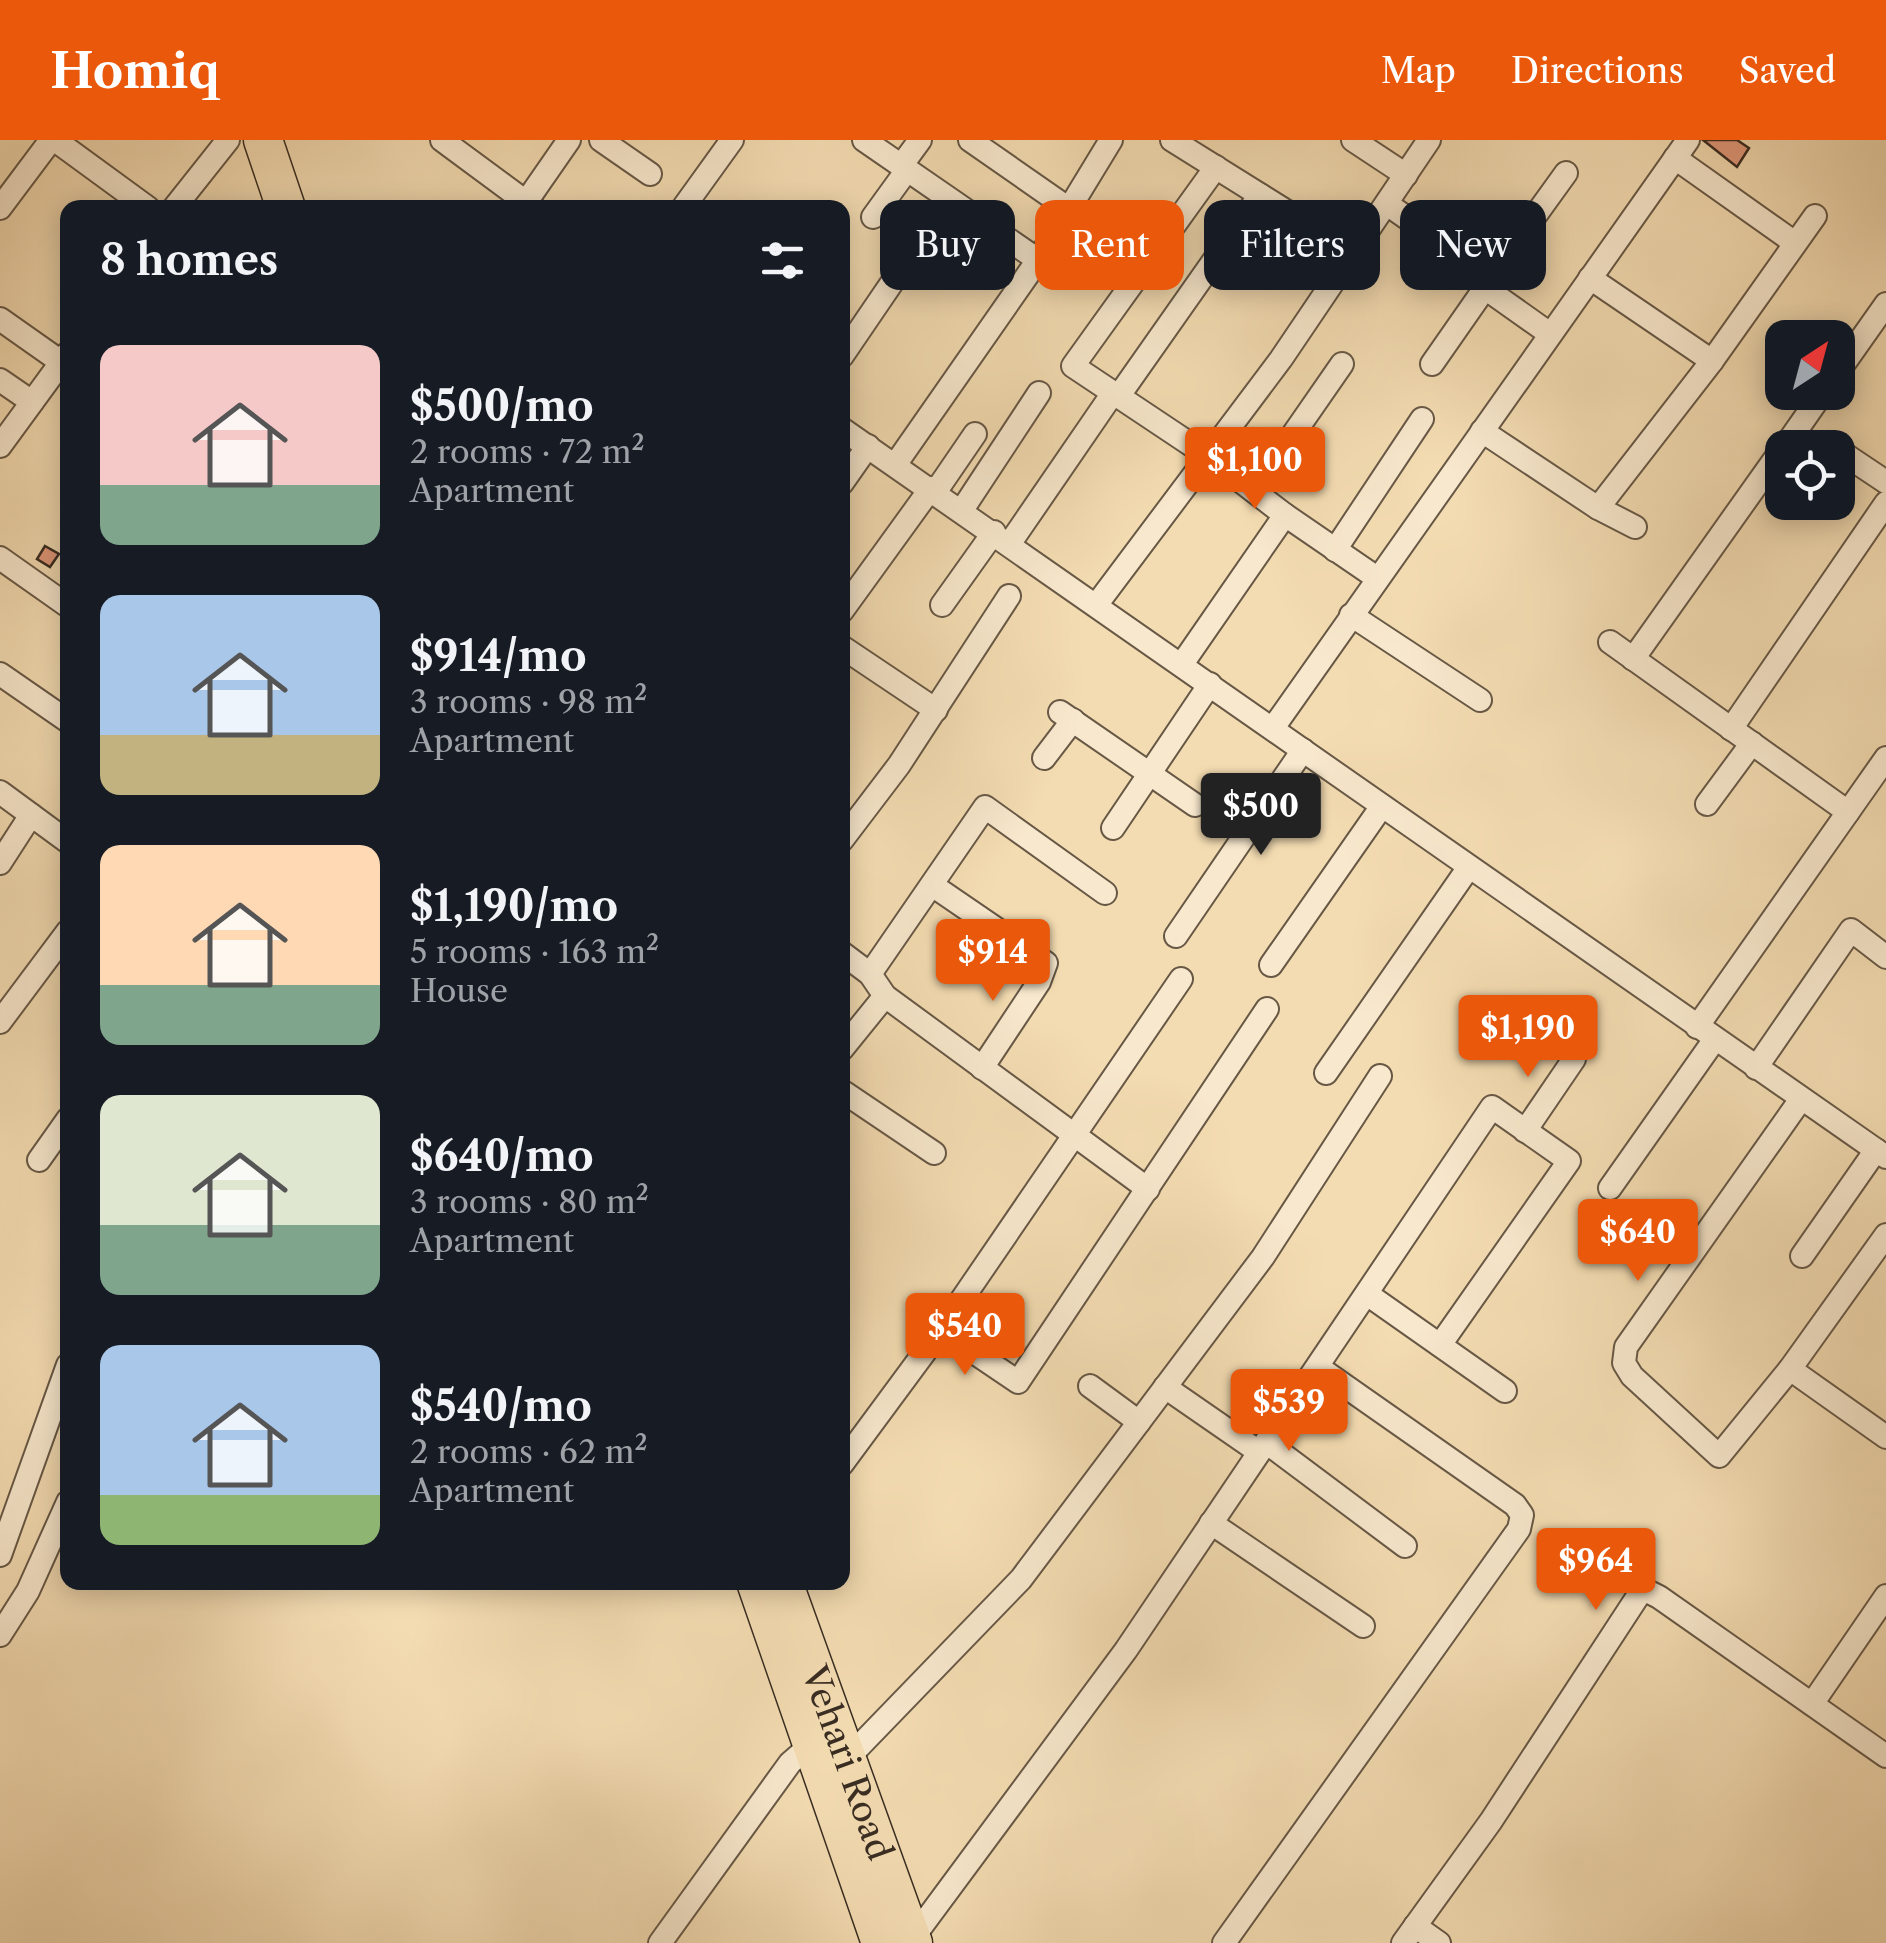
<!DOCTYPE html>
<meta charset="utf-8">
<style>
:root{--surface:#171b24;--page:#20242c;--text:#f1f3f6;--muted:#9ea1a6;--accent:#ea580c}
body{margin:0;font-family:"Libre Caslon Text",serif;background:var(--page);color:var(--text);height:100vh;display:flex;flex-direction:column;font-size:38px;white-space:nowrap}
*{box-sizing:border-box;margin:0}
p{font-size:32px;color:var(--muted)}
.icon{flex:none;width:55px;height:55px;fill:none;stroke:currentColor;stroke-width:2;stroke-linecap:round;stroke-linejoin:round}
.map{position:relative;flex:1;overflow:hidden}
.drawer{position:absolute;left:60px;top:60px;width:790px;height:1390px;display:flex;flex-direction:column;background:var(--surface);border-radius:20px;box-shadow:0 5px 25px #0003}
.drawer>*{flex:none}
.guide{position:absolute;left:880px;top:60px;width:855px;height:90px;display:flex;gap:20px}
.needle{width:65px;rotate:36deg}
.buttons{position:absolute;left:1765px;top:180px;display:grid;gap:20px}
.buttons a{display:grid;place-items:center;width:90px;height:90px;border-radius:20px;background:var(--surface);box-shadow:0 5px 25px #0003;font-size:50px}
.price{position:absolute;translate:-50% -85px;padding:0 22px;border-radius:10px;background:var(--accent);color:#fff;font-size:32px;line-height:65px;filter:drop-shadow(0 2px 5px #0008)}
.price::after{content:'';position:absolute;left:50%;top:60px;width:30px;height:22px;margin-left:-15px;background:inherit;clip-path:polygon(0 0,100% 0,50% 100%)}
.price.selected{background:#222;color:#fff}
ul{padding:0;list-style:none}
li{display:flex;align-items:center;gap:30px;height:250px;padding:0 40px}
li span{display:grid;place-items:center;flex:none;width:280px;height:200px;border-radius:20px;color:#555}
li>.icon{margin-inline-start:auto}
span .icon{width:120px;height:120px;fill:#fffc;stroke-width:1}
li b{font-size:42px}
h2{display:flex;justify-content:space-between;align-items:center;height:120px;padding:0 40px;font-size:42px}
.pill{padding:0 35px;border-radius:20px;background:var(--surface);box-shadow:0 5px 25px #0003;font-size:35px;line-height:90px}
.pill.selected{background:var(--accent);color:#fff}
header{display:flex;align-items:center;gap:60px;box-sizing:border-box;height:140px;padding:0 50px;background:var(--accent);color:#fff}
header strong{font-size:48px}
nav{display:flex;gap:55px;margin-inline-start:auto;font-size:35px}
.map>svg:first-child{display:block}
.building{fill:#e3997b;stroke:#382c22;stroke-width:2.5}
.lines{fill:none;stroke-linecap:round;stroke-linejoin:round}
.street-casing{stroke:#675846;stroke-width:26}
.primary-casing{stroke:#382c22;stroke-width:41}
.street{stroke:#f8e8cd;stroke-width:22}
.primary{stroke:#f4dcb2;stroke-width:38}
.labels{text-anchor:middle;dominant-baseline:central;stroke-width:8;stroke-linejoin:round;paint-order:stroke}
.street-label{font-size:35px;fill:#382c22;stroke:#f8e8cd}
</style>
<header>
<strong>Homiq</strong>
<nav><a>Map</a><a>Directions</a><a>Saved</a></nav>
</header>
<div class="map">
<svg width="1886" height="1803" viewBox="0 0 1886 1803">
<rect width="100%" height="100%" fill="#f4dcb2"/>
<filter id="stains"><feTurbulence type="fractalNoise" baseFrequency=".002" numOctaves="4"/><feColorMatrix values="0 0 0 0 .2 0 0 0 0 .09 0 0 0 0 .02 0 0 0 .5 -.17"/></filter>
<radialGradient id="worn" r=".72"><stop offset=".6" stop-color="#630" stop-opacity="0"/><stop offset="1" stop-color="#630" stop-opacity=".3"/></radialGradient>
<g class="building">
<polygon points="1703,0 1737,0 1749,8 1737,27"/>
<polygon points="45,406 59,414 50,427 37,419"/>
</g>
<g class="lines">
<defs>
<g id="street">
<polyline points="55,0 148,68"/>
<polyline points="442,0 534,68"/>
<polyline points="601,0 650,34"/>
<polyline points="864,0 1038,120"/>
<polyline points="970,0 1069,69"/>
<polyline points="1172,0 1353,113"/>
<polyline points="1353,0 1406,35"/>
<polyline points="1675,18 1795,103"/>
<polyline points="901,26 920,0"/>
<polyline points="1216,27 1073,226 1208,316 1285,375"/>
<polyline points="526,62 569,0"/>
<polyline points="1387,64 1491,137 1485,148 1550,194"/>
<polyline points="0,68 51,0"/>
<polyline points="174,68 228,0"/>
<polyline points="683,68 732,0"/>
<polyline points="873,77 907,30"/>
<polyline points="1491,137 1566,33"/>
<polyline points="1590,138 1712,221"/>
<polyline points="0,179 61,222"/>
<polyline points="842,216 936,78"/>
<polyline points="1432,224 1485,148"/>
<polyline points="1838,232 1886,164"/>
<polyline points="0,240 32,262"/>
<polyline points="1118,257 1260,55"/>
<polyline points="842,289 1886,1017"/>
<polyline points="1482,291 1598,368 1635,387"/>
<polyline points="0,306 68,213"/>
<polyline points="1784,308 1823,252"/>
<polyline points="1838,310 1886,342"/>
<polyline points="895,325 1038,120 1111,0"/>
<polyline points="842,343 868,306"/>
<polyline points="936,351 975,294"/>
<polyline points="1254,351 1342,224"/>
<polyline points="1598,368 1712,221 1815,76"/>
<polyline points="962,370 1039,253"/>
<polyline points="1010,403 1113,253"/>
<polyline points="1335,410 1422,279"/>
<polyline points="0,418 68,466"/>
<polyline points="1097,464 1281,219 1429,0"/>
<polyline points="942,465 994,392"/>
<polyline points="842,471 931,348"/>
<polyline points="1351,475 1480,560"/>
<polyline points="1610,502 1848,672"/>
<polyline points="842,507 936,570"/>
<polyline points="1633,519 1782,309"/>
<polyline points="1182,524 1285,375 1377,438"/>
<polyline points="0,534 68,581"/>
<polyline points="1060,572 1195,665"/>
<polyline points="1273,588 1688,0"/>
<polyline points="1731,589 1886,363"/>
<polyline points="1044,618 1073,580"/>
<polyline points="0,652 68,702"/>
<polyline points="1707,664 1752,603"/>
<polyline points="1113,688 1210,544"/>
<polyline points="842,700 899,625 1009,456"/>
<polyline points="0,723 31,675"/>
<polyline points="932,745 1046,823 1039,842 982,928"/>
<polyline points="1176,796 1303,610"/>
<polyline points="842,813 870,834 885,856 1148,1049"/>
<polyline points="1271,825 1382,666"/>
<polyline points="870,834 985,667 1105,753"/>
<polyline points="0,882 68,791"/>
<polyline points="1697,887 1886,618"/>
<polyline points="842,909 885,856"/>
<polyline points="1756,928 1851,790 1886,817"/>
<polyline points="1326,933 1469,727"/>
<polyline points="842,951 934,1013"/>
<polyline points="1801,959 1626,1207 1624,1223 1632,1236 1719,1316 1790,1229 1886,1095"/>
<polyline points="1525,991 1574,919"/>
<polyline points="39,1020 68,979"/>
<polyline points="1610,1048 1715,899"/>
<polyline points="1802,1116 1876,1010"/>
<polyline points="1367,1154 1505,1251"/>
<polyline points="941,1190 1018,1242 1267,869"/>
<polyline points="1790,1229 1886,1297"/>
<polyline points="1090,1246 1139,1282"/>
<polyline points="1165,1247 1259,1312"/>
<polyline points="1266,1302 1405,1406"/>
<polyline points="842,1324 941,1190 1181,839"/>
<polyline points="1211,1383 1363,1486"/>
<polyline points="0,1415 68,1225"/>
<polyline points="0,1495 28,1451 68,1362"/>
<polyline points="1812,1564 1886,1456"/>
<polyline points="845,1621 1021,1439 1263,1117 1380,936"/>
<polyline points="1415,1786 1439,1803"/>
<polyline points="912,1799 1126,1510 1492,967 1569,1021 1440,1205"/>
<polyline points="660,1803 790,1623 812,1604"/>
<polyline points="1224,1803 1519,1389 1522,1375 1515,1365 1318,1227"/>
<polyline points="1403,1803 1491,1681 1640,1453 1647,1451 1659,1457 1886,1616"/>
</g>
<g id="primary">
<polyline points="263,0 286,68"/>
<polyline points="756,1442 881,1803"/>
<path id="s1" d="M783,1442L913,1803"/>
</g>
</defs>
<use href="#street" class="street-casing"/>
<use href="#primary" class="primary-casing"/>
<use href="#street" class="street"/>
<use href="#primary" class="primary"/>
</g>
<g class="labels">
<g class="street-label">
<text stroke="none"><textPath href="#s1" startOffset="192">Vehari Road</textPath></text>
</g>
</g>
<rect width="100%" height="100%" filter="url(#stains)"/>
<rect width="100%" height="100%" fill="url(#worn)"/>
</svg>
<div class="buttons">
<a><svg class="needle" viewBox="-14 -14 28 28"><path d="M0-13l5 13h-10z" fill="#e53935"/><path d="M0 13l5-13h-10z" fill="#9ea1a6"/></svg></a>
<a><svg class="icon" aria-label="locate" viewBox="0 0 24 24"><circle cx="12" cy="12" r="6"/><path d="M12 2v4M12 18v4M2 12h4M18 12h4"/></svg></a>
</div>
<b class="price" style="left:1255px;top:372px">$1,100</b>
<b class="price selected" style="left:1261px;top:718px">$500</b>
<b class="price" style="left:993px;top:864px">$914</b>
<b class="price" style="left:1528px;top:940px">$1,190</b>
<b class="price" style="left:1638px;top:1144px">$640</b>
<b class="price" style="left:965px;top:1238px">$540</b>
<b class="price" style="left:1289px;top:1314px">$539</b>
<b class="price" style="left:1596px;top:1473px">$964</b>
<div class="guide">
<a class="pill">Buy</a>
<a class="pill selected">Rent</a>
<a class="pill">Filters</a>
<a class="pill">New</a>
</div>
<section class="drawer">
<h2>8 homes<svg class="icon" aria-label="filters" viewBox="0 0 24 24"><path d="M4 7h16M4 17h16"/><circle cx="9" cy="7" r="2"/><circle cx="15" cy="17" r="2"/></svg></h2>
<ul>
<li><span style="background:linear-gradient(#f6c9c9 70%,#7fa58c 0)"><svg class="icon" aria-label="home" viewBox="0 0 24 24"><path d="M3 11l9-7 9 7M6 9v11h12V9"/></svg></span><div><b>$500/mo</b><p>2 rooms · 72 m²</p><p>Apartment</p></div></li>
<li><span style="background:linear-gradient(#a9c7e8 70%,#c2b280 0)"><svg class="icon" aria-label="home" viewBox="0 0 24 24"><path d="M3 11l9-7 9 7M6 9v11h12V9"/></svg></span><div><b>$914/mo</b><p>3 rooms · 98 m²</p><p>Apartment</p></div></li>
<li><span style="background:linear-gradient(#ffd9b3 70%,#7fa58c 0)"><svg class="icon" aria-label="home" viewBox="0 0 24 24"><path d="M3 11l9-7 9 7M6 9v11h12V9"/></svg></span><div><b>$1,190/mo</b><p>5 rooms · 163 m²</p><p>House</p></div></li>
<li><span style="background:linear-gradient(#dfe7d0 65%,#7fa58c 0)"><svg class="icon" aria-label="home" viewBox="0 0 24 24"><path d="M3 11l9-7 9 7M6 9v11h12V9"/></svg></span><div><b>$640/mo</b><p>3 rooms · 80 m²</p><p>Apartment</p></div></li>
<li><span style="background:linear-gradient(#a9c7e8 75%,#8fb573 0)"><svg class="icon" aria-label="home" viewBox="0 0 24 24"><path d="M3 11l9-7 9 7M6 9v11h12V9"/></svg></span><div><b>$540/mo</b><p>2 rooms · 62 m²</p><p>Apartment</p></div></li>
</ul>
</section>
</div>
